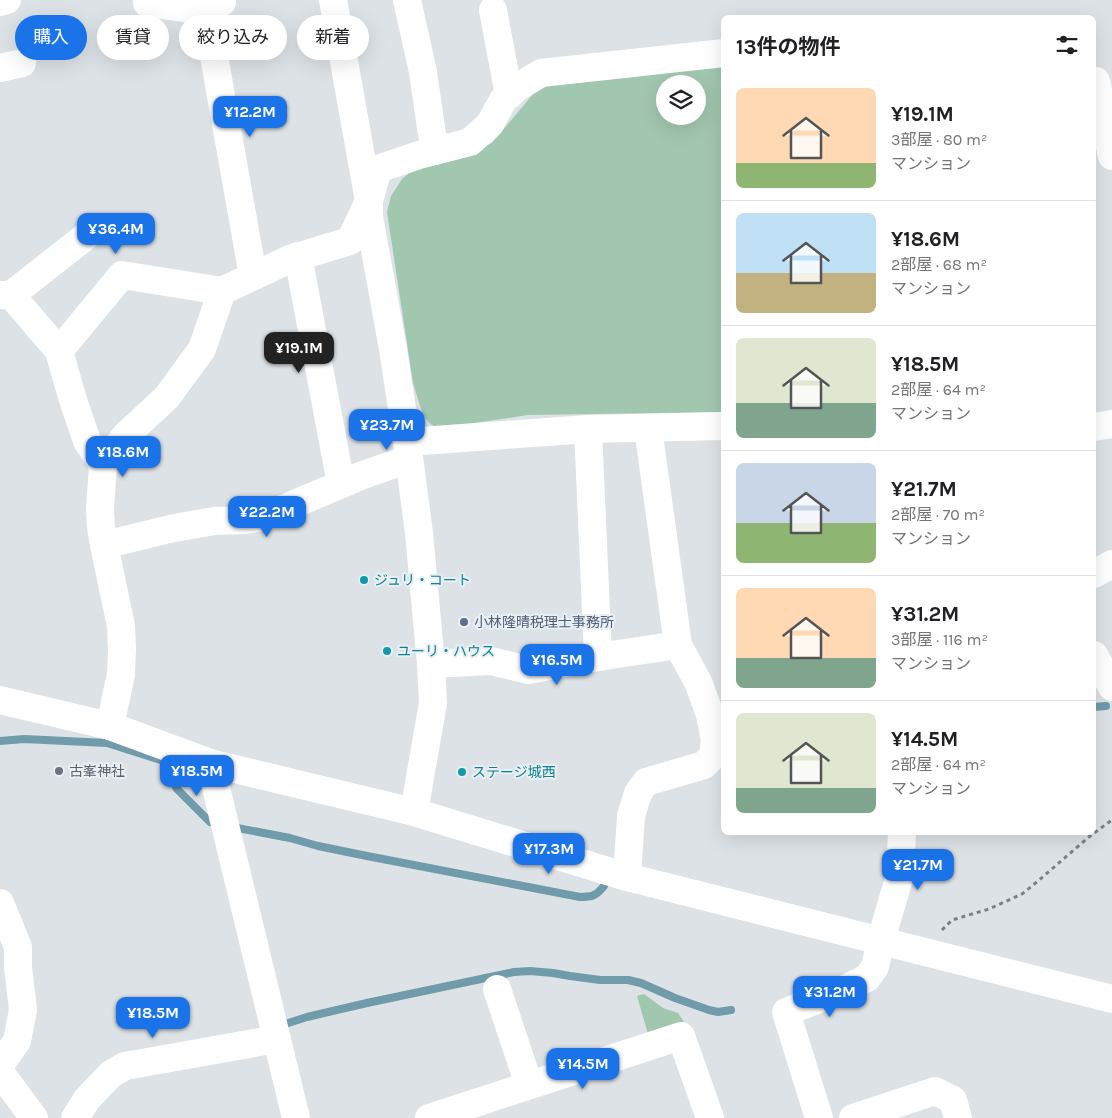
<!DOCTYPE html>
<html lang="ja">
<meta charset="utf-8">
<style>
:root{--surface:#fff;--page:#f2f2f2;--text:#202124;--muted:#757577;--line:#e0e0e0;--accent:#1a73e8}
body{margin:0;font-family:Karla,"Noto Sans JP",sans-serif;background:var(--page);color:var(--text);height:100vh;display:flex;flex-direction:column;font-size:19px;white-space:nowrap}
*{box-sizing:border-box;margin:0}
p{font-size:16px;color:var(--muted)}
.icon{flex:none;width:28px;height:28px;fill:none;stroke:currentColor;stroke-width:2;stroke-linecap:round;stroke-linejoin:round}
.map{position:relative;flex:1;overflow:hidden}
.side{position:absolute;left:721px;top:15px;width:375px;height:820px;display:flex;flex-direction:column;background:var(--surface);border-radius:8px;box-shadow:0 5px 20px #0002}
.side>*{flex:none}
.top-card{position:absolute;left:15px;top:15px;width:475px;height:45px;display:flex;gap:10px}
.buttons{position:absolute;left:656px;top:75px;display:grid;gap:10px}
.buttons a{display:grid;place-items:center;width:50px;height:50px;border-radius:50%;background:var(--surface);box-shadow:0 5px 20px #0002;font-size:25px}
.price{position:absolute;translate:-50% -42px;padding:0 11px;border-radius:10px;background:var(--accent);color:#fff;font-size:16px;line-height:32px;filter:drop-shadow(0 1px 2px #0008)}
.price::after{content:'';position:absolute;left:50%;top:30px;width:15px;height:11px;margin-left:-8px;background:inherit;clip-path:polygon(0 0,100% 0,50% 100%)}
.price.selected{background:#222;color:#fff}
ul{padding:0;list-style:none}
li{display:flex;align-items:center;gap:15px;height:125px;padding:0 15px}
li+li{border-top:1px solid var(--line)}
li span{display:grid;place-items:center;flex:none;width:140px;height:100px;border-radius:8px;color:#555}
li>.icon{margin-inline-start:auto}
span .icon{width:60px;height:60px;fill:#fffc;stroke-width:1}
li b{font-size:21px}
h2{display:flex;justify-content:space-between;align-items:center;height:60px;padding:0 15px;font-size:21px}
.tag{padding:0 18px;border-radius:22px;background:var(--surface);box-shadow:0 5px 20px #0002;font-size:18px;line-height:45px}
.tag.selected{background:var(--accent);color:#fff}
.map>svg:first-child{display:block}
.green{fill:#a2c7af;fill-rule:evenodd}
.lines{fill:none;stroke-linecap:round;stroke-linejoin:round}
.stream{stroke:#6f9bab;stroke-width:8}
.path{stroke:#7d8184;stroke-width:3;stroke-dasharray:4 4;stroke-linecap:butt}
.minor{stroke:#fff;stroke-width:28}
.highway{stroke:#fff;stroke-width:28}
.culture-dot{fill:#0f9aa8;stroke:#e9eff4;stroke-width:2}
.service-dot{fill:#5c6f8a;stroke:#e9eff4;stroke-width:2}
.worship-dot{fill:#6b7280;stroke:#e9eff4;stroke-width:2}
.labels{text-anchor:middle;dominant-baseline:central;stroke-width:4;stroke-linejoin:round;paint-order:stroke}
.culture-label{font-size:14px;fill:#0d838f;stroke:#e9eff4;text-anchor:start}
.service-label{font-size:14px;fill:#4e5e75;stroke:#e9eff4;text-anchor:start}
.worship-label{font-size:14px;fill:#5b616d;stroke:#e9eff4;text-anchor:start}
</style>
<div class="map">
<svg width="1112" height="1118" viewBox="0 0 1112 1118">
<rect width="100%" height="100%" fill="#dce2e6"/>
<g class="green">
<path d="M724,60V412L528,415L446,427C443,427 438,427 434,426C422,421 417,394 413,383L387,212L391,196L402,179L418,166L471,154L492,143L534,93L551,83ZM665,84H698V116H665Z"/>
<polygon points="644,994 663,1008 678,1013 684,1022 648,1034 637,996"/>
</g>
<g class="lines">
<g class="stream">
<polyline points="1094,707 1106,706"/>
<path d="M0,741L24,739L107,743L167,762C177,769 171,780 177,789L210,822L218,824"/>
<path d="M232,827L290,838L318,846L367,856L580,897C592,897 596,896 604,886"/>
<polyline points="282,1025 307,1017 367,1003 514,972 530,971 553,973 570,976 600,980 628,980 641,983 675,998 709,1010 718,1012 731,1010"/>
</g>
<polyline class="path" points="942,930 952,920 989,909 1022,894 1038,881 1090,836 1112,820"/>
<g class="minor">
<polyline points="208,0 206,11 253,276"/>
<polyline points="333,0 369,201 369,217 393,349 407,442"/>
<polyline points="407,0 423,72 431,128 435,151"/>
<polyline points="0,2 7,0"/>
<polyline points="147,3 206,11 222,2"/>
<polyline points="493,10 509,95"/>
<polyline points="0,68 22,63"/>
<polyline points="1096,81 1112,156"/>
<polyline points="298,256 341,484"/>
<polyline points="0,295 11,295 59,351 73,400 87,441 103,465 100,509 101,527 104,545 121,626 122,649 121,674 110,726"/>
<polyline points="11,295 90,233"/>
<polyline points="59,351 122,275 222,291"/>
<polyline points="1094,427 1112,424"/>
<polyline points="588,429 598,657"/>
<polyline points="103,465 126,435 167,397 202,349 222,291 290,259 350,241 369,201 378,169 419,155 470,142 490,124 503,100 518,87 541,73 724,53"/>
<polyline points="104,545 174,528 215,521 245,520 264,517 363,475 409,459"/>
<polyline points="1094,574 1112,564"/>
<polyline points="1094,655 1112,687"/>
<polyline points="431,664 491,661 528,670 598,657 678,645"/>
<polyline points="0,700 110,726 210,763 414,812 627,877 1112,999"/>
<polyline points="210,763 296,1118"/>
<polyline points="414,812 433,703 431,664 419,533 407,442 588,429 724,426"/>
<polyline points="627,877 631,816 638,793 646,782 704,765 713,756 715,740 710,715 699,684 678,645 648,428"/>
<polyline points="0,903 18,947 18,967 23,1010 17,1041 0,1065"/>
<polyline points="497,989 529,1085"/>
<polyline points="75,1118 87,1099 111,1074 125,1066 277,1039"/>
<polyline points="429,1118 681,1036 710,1118"/>
<polyline points="819,1118 786,1012 847,988 867,978 875,967 881,940 900,875 902,833"/>
<polyline points="853,1118 935,1091 953,1100 958,1118"/>
</g>
<polyline class="highway" points="0,1072 34,1118"/>
</g>
<g class="culture-dot">
<circle cx="364" cy="580" r="5"/>
<circle cx="387" cy="651" r="5"/>
<circle cx="462" cy="772" r="5"/>
</g>
<circle class="service-dot" cx="464" cy="622" r="5"/>
<circle class="worship-dot" cx="59" cy="771" r="5"/>
<g class="labels">
<g class="culture-label">
<text x="374" y="580">ジュリ・コート</text>
<text x="397" y="651">ユーリ・ハウス</text>
<text x="472" y="772">ステージ城西</text>
</g>
<g class="service-label">
<text x="474" y="622">小林隆晴税理士事務所</text>
</g>
<g class="worship-label">
<text x="69" y="771">古峯神社</text>
</g>
</g>
</svg>
<div class="buttons">
<a><svg class="icon" aria-label="layers" viewBox="0 0 24 24"><path d="M12 4l9 5-9 5-9-5zM3 14l9 5 9-5"/></svg></a>
</div>
<b class="price" style="left:250px;top:138px">¥12.2M</b>
<b class="price" style="left:116px;top:255px">¥36.4M</b>
<b class="price selected" style="left:299px;top:374px">¥19.1M</b>
<b class="price" style="left:387px;top:451px">¥23.7M</b>
<b class="price" style="left:123px;top:478px">¥18.6M</b>
<b class="price" style="left:267px;top:538px">¥22.2M</b>
<b class="price" style="left:557px;top:686px">¥16.5M</b>
<b class="price" style="left:197px;top:797px">¥18.5M</b>
<b class="price" style="left:549px;top:875px">¥17.3M</b>
<b class="price" style="left:918px;top:891px">¥21.7M</b>
<b class="price" style="left:830px;top:1018px">¥31.2M</b>
<b class="price" style="left:153px;top:1039px">¥18.5M</b>
<b class="price" style="left:583px;top:1090px">¥14.5M</b>
<div class="top-card">
<a class="tag selected">購入</a>
<a class="tag">賃貸</a>
<a class="tag">絞り込み</a>
<a class="tag">新着</a>
</div>
<section class="side">
<h2>13件の物件<svg class="icon" aria-label="filters" viewBox="0 0 24 24"><path d="M4 7h16M4 17h16"/><circle cx="9" cy="7" r="2"/><circle cx="15" cy="17" r="2"/></svg></h2>
<ul>
<li><span style="background:linear-gradient(#ffd9b3 75%,#8fb573 0)"><svg class="icon" aria-label="home" viewBox="0 0 24 24"><path d="M3 11l9-7 9 7M6 9v11h12V9"/></svg></span><div><b>¥19.1M</b><p>3部屋 · 80 m²</p><p>マンション</p></div></li>
<li><span style="background:linear-gradient(#bfe0f5 60%,#c2b280 0)"><svg class="icon" aria-label="home" viewBox="0 0 24 24"><path d="M3 11l9-7 9 7M6 9v11h12V9"/></svg></span><div><b>¥18.6M</b><p>2部屋 · 68 m²</p><p>マンション</p></div></li>
<li><span style="background:linear-gradient(#dfe7d0 65%,#7fa58c 0)"><svg class="icon" aria-label="home" viewBox="0 0 24 24"><path d="M3 11l9-7 9 7M6 9v11h12V9"/></svg></span><div><b>¥18.5M</b><p>2部屋 · 64 m²</p><p>マンション</p></div></li>
<li><span style="background:linear-gradient(#c9d6e8 60%,#8fb573 0)"><svg class="icon" aria-label="home" viewBox="0 0 24 24"><path d="M3 11l9-7 9 7M6 9v11h12V9"/></svg></span><div><b>¥21.7M</b><p>2部屋 · 70 m²</p><p>マンション</p></div></li>
<li><span style="background:linear-gradient(#ffd9b3 70%,#7fa58c 0)"><svg class="icon" aria-label="home" viewBox="0 0 24 24"><path d="M3 11l9-7 9 7M6 9v11h12V9"/></svg></span><div><b>¥31.2M</b><p>3部屋 · 116 m²</p><p>マンション</p></div></li>
<li><span style="background:linear-gradient(#dfe7d0 75%,#7fa58c 0)"><svg class="icon" aria-label="home" viewBox="0 0 24 24"><path d="M3 11l9-7 9 7M6 9v11h12V9"/></svg></span><div><b>¥14.5M</b><p>2部屋 · 64 m²</p><p>マンション</p></div></li>
</ul>
</section>
</div>
